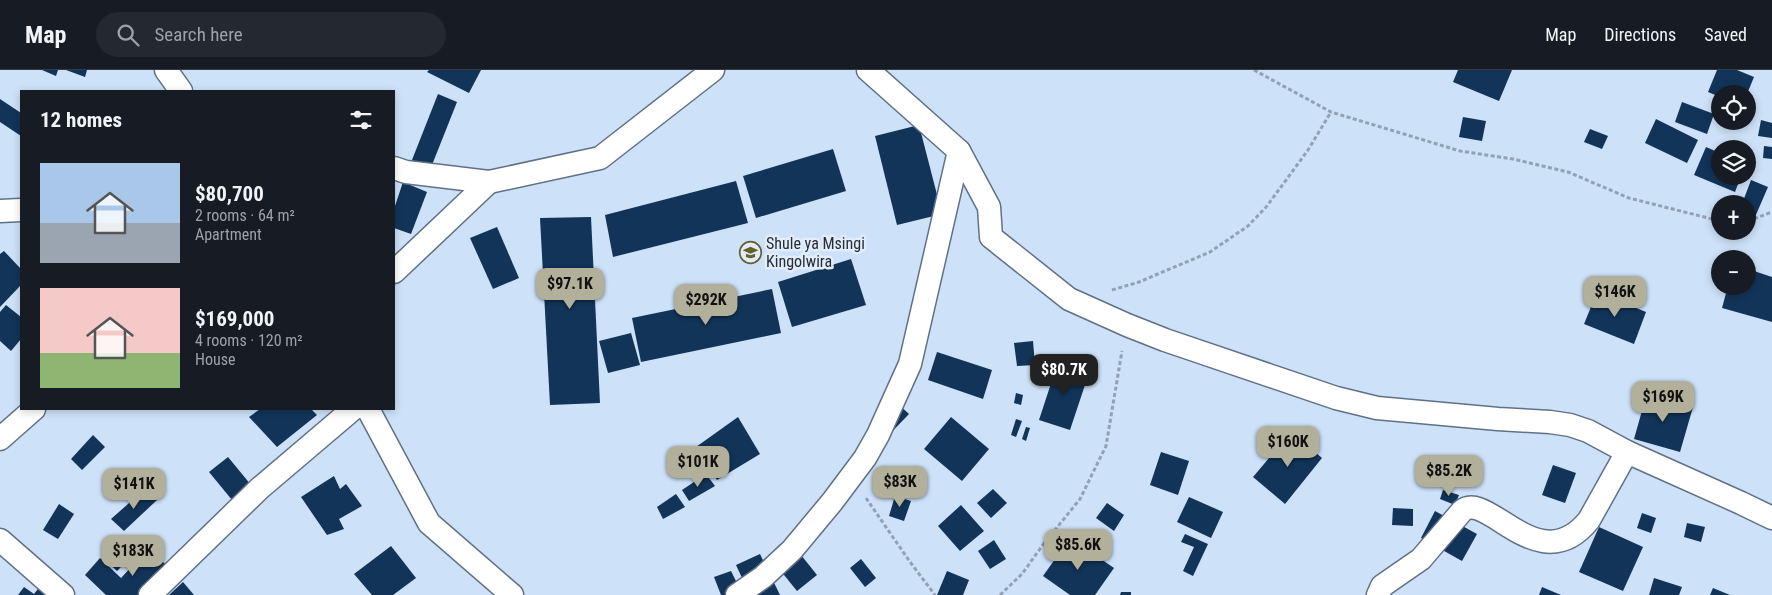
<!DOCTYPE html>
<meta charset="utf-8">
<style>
:root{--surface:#171b24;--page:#242831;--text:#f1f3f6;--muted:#9ea1a6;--line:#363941;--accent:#b2b09b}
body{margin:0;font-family:"Roboto Condensed",sans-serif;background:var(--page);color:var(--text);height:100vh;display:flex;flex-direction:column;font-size:19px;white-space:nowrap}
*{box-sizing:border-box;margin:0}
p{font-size:16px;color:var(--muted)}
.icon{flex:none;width:28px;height:28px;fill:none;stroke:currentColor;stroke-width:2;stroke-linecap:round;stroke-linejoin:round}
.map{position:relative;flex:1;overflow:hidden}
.sheet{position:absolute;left:20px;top:20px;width:375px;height:320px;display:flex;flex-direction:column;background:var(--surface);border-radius:0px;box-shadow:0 2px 8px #0003}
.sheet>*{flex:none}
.controls{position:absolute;left:1711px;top:15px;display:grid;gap:10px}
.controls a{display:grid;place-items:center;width:45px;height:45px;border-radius:50%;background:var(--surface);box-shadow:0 2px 8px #0003;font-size:25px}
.price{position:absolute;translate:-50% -42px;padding:0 11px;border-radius:10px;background:var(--accent);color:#111;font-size:16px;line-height:32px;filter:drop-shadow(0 1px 2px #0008)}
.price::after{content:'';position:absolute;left:50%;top:30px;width:15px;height:11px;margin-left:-8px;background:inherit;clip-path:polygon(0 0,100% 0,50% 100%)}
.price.on{background:#222;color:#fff}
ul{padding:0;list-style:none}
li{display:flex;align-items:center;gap:15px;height:125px;padding:0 20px}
li span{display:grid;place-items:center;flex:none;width:140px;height:100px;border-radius:0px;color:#555}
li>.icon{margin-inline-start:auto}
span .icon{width:60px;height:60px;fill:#fffc;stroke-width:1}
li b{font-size:21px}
h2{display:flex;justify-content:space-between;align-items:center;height:60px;padding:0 20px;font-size:21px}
header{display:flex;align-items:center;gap:30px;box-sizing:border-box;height:70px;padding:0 25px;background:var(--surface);border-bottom:1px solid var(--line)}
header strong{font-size:24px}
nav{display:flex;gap:28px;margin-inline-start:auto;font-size:18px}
.search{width:350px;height:45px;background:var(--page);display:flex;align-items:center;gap:12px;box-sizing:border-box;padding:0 18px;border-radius:28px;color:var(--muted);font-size:19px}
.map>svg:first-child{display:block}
.building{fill:#113458}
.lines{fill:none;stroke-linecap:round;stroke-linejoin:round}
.street-casing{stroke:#607185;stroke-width:25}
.path{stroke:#92a1b3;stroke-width:3;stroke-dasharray:4 2.5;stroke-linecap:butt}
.street{stroke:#fff;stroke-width:22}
.labels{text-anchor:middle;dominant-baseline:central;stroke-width:5;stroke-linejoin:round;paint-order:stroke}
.poi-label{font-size:16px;fill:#252c35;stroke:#e1edfb;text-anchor:start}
</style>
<header>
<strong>Map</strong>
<div class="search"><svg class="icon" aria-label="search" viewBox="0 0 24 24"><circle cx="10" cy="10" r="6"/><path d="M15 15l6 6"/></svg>Search here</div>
<nav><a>Map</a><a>Directions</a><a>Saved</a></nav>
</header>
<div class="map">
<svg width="1772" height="525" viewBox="0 0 1772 525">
<rect width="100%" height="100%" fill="#cde1f8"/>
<g class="building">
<polygon points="42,0 58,0 56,6"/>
<polygon points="66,0 87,0 85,7"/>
<polygon points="429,0 481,0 469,23 427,2"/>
<polygon points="1458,0 1512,0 1499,31 1453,12"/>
<polygon points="1717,0 1737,0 1754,7 1747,24 1720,24 1720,27 1708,22"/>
<polygon points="438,24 457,32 428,105 410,95"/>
<polygon points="0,29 21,43 21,66 0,52"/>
<polygon points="1682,32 1714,44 1707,64 1675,52"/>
<polygon points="1463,47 1486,51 1482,71 1459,67"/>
<polygon points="1656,49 1698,70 1687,93 1645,73"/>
<polygon points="1761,50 1772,53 1772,68 1758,66"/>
<polygon points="919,55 942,144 897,155 875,66"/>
<polygon points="1590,59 1608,66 1602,79 1584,72"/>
<polygon points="1764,76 1772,77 1772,89 1763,88"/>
<polygon points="1706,77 1720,83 1720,106 1741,106 1735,122 1694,105"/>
<polygon points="833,79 846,121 756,148 743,106"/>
<polygon points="1751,110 1768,117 1755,147 1748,144 1748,134 1742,134"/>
<polygon points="736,111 748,153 613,187 605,145"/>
<polygon points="403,112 427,122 411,164 394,158 394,139"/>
<polygon points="591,147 600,333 550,335 540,148"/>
<polygon points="497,157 519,208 493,219 470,168"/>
<polygon points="4,181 21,199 21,215 0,237 0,184"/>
<polygon points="851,189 866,235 792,257 778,212"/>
<polygon points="1748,199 1772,207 1772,252 1722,238 1728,216 1748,216"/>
<polygon points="772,219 781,263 641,292 632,248"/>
<polygon points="1597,222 1646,242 1634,274 1584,254"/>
<polygon points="6,235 21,247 21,269 11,281 0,271 0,242"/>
<polygon points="631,263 640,295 608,303 599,271"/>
<polygon points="1033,271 1035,295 1017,296 1014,273"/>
<polygon points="937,282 992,300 983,329 928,310"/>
<polygon points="1058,292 1089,303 1070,360 1039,350"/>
<polygon points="1016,323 1023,325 1021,335 1014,333"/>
<polygon points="1647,323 1693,337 1680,382 1634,369"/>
<polygon points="896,332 909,344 883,371"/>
<polygon points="260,339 311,339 317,345 277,377 249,347"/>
<polygon points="738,347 760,384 717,410 696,377"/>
<polygon points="951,347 989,379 962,411 924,379"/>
<polygon points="1016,349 1022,351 1016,367 1011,365"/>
<polygon points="1026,357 1030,358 1026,371 1022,369"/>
<polygon points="1291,362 1322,388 1285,434 1253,407"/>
<polygon points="93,365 105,377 82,400 71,389"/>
<polygon points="1161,382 1189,391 1178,425 1150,415"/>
<polygon points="228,387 256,421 237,436 209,402"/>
<polygon points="1553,395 1576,403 1565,433 1542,425"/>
<polygon points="706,404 715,416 689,431 682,420"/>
<polygon points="334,406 340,419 346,414 362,436 339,449 344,459 327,465 301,427"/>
<polygon points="145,419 157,430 124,461 111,449"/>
<polygon points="993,419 1007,433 991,448 977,433"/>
<polygon points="1443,420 1459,425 1455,435 1440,429"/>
<polygon points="676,424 685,437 663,449 657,437"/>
<polygon points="895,426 911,431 904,451 889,446"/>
<polygon points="1189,427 1223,442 1211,468 1177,452"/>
<polygon points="1107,433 1124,445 1114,461 1096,448"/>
<polygon points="59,434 74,444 58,469 43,460"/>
<polygon points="961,435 984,461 960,481 938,456"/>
<polygon points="1393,438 1413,439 1413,456 1392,455"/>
<polygon points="1435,441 1477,464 1462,491 1421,468"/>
<polygon points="1642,443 1656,448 1651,463 1637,458"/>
<polygon points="1687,453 1705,457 1701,472 1684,467"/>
<polygon points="1599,457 1643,477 1623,521 1579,502"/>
<polygon points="1185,464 1208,474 1193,506 1183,501 1194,477 1181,472"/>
<polygon points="129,467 140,478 117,501 106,491"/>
<polygon points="1070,468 1114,498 1095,525 1070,525 1043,506"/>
<polygon points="994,470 1006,489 990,499 978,481"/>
<polygon points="391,476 416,508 393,525 372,525 354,504"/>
<polygon points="149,478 173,502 161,525 106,525 85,505 100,488 121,508"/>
<polygon points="760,484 780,525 750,525 736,495"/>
<polygon points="801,485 817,505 797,521 780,500"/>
<polygon points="861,489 876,508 865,517 850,498"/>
<polygon points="731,501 743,525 721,525 714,507"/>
<polygon points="947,501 969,510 963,525 937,525"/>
<polygon points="1654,508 1682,517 1679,525 1649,525"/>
<polygon points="44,511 60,525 18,525 24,517 34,524"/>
<polygon points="183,512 194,525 169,525"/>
<polygon points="1542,517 1561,525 1539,525"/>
<polygon points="1713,518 1730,525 1710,525"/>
<polygon points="1121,522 1131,522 1131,525 1120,525"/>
</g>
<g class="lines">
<defs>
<g id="street">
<polyline points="166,0 181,21"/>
<polyline points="868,0 959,81 989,137 991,167 1069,229 1127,255 1165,270 1336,328 1377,338 1498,349 1550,352 1570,355 1588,361 1627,382 1741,433 1772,448"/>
<polyline points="394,98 406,102 489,112 600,88 713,0"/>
<polyline points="0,141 21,140"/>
<polyline points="394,202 489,112"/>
<polyline points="368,339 429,453 512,525"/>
<polyline points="0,369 34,339"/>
<polyline points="0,470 63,525"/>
<polyline points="150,525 260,418 353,339"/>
<polyline points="737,525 763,507 792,480 832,432 865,388 878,365 910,294 959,81"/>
<path d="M1378,525L1382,516L1421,489L1462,441C1487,419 1539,512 1589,450L1627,382"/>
</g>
</defs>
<use href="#street" class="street-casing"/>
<g class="path">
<polyline points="1254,0 1331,42 1460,81 1513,89 1568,102 1629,128 1720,151"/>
<polyline points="1748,151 1772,142"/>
<polyline points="1112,220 1139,212 1210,182 1248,156 1267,136 1308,80 1331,42"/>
<polyline points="866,428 910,492 935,525"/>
<polyline points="1000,525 1022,504 1042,476 1080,429 1106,376 1122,281"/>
</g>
<use href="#street" class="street"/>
</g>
<defs>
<symbol id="school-ring" viewBox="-11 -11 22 22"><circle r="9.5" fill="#e1edfb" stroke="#655f2c" stroke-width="1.5"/><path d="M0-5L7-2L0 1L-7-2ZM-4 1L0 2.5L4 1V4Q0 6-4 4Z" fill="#655f2c"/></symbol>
</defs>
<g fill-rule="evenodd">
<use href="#school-ring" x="738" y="170" width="25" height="25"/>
</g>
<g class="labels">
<g class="poi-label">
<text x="766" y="173">Shule ya Msingi<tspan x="766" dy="18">Kingolwira</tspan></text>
</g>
</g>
</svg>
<div class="controls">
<a><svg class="icon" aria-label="locate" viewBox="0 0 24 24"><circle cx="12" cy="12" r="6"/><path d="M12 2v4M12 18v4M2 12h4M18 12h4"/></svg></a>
<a><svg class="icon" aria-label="layers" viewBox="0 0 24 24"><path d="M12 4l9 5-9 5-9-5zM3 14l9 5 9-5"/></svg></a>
<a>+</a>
<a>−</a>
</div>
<b class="price" style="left:570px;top:240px">$97.1K</b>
<b class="price" style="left:1615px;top:248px">$146K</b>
<b class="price" style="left:706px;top:256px">$292K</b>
<b class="price on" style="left:1064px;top:326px">$80.7K</b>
<b class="price" style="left:1663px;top:353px">$169K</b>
<b class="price" style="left:1288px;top:398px">$160K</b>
<b class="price" style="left:698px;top:418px">$101K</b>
<b class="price" style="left:1449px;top:427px">$85.2K</b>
<b class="price" style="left:900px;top:438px">$83K</b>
<b class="price" style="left:134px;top:440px">$141K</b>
<b class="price" style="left:1078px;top:501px">$85.6K</b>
<b class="price" style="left:133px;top:507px">$183K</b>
<section class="sheet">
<h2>12 homes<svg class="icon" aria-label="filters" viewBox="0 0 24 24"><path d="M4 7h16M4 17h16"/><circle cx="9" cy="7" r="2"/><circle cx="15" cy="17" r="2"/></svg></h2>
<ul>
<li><span style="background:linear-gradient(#a9c7e8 60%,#9aa5b1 0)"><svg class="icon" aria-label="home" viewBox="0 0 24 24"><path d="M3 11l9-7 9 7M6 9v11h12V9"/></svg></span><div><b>$80,700</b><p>2 rooms · 64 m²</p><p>Apartment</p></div></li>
<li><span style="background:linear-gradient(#f6c9c9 65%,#8fb573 0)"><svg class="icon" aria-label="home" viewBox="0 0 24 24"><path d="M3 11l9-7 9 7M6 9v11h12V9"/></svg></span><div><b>$169,000</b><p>4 rooms · 120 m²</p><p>House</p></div></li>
</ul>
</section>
</div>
